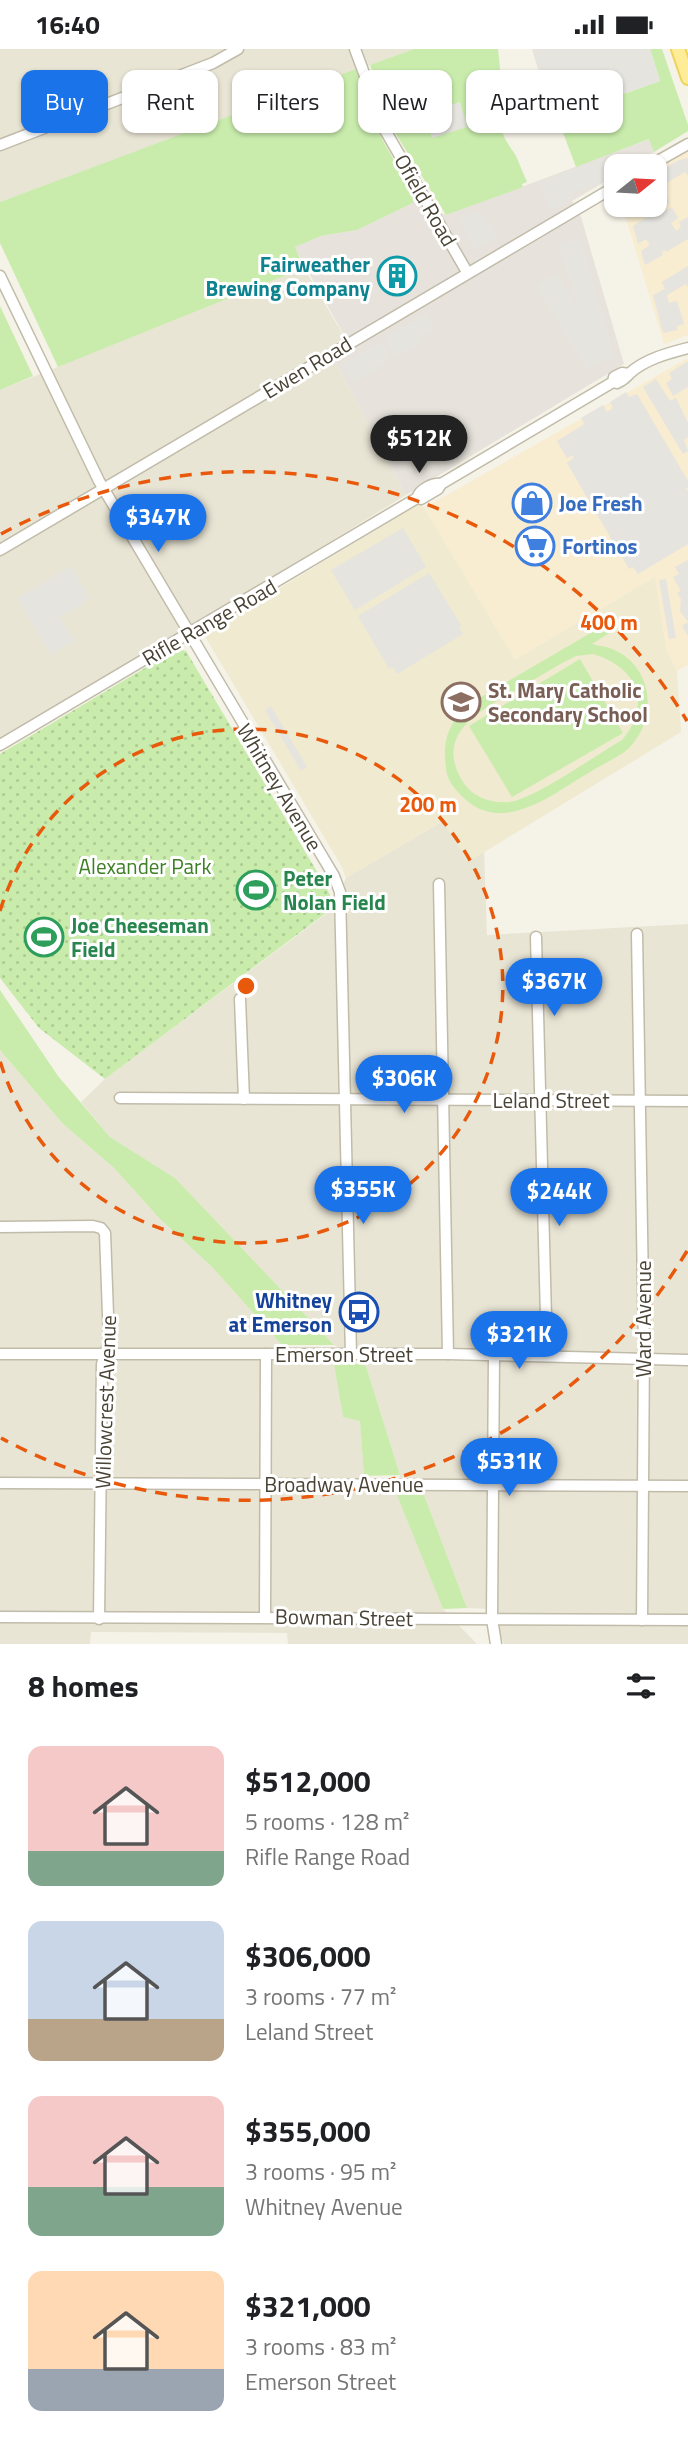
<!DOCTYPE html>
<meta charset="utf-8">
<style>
:root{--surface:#fff;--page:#f2f2f2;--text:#202124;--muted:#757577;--accent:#1a73e8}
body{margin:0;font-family:"Titillium Web",sans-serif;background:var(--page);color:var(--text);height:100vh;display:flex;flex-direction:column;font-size:26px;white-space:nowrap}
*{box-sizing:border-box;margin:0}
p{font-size:23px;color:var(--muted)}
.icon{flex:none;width:38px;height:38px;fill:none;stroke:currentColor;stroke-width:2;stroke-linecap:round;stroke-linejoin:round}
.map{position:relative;height:1595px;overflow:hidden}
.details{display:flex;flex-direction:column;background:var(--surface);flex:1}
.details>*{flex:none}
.hud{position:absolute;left:21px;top:21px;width:648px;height:63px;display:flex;gap:14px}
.needle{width:46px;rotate:72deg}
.tools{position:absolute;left:604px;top:105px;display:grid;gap:14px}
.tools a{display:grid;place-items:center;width:63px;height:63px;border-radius:14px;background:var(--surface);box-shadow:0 2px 5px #0004;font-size:35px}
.price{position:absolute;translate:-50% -60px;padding:0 16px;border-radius:24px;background:var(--accent);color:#fff;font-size:23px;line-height:46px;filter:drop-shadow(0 2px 4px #0008)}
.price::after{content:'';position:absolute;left:50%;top:42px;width:21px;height:16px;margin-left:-10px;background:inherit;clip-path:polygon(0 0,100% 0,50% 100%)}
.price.current{background:#222;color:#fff}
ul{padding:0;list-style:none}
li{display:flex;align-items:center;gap:21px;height:175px;padding:0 28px}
li span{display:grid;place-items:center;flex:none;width:196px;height:140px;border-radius:14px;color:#555}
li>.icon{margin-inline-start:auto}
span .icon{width:84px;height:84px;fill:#fffc;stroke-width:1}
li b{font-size:30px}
h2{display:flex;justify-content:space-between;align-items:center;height:84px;padding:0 28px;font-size:30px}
.chip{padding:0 24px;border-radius:14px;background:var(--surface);box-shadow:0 2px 5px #0004;font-size:24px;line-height:63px}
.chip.current{background:var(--accent);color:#fff}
.status{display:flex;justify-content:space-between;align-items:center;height:49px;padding:0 35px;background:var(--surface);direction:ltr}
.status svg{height:19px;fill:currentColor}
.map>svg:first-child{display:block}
.residential{fill:#e9e5d5}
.commercial{fill:#f8ecd1}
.industrial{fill:#e7e3dc}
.education{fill:#efead0}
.grass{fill:#c9ecac;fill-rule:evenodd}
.park{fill:url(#park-dots)}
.parking{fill:#e6e4df}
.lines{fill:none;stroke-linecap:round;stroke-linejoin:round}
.minor-casing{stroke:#c1bba9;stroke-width:13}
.major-casing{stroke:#eed25c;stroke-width:16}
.minor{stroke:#fff;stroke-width:10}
.major{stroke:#ffec96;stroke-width:12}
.ring{fill:none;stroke:#e8590c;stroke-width:3.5;stroke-dasharray:12 9}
.labels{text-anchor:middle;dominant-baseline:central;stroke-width:6;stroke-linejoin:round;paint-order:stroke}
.street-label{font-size:21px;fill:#494335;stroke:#fff}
.culture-label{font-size:21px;font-weight:bold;fill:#0d838f;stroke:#fff;text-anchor:end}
.shop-label{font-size:21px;font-weight:bold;fill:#366cbe;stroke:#fff;text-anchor:start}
.education-label{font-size:21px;font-weight:bold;fill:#785e54;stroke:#fff;text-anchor:start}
.park-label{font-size:21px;fill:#3c8023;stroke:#fff}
.leisure-label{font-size:21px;font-weight:bold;fill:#27864d;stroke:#fff;text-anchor:start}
.transit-label{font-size:21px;font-weight:bold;fill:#164399;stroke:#fff;text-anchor:end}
.centre{fill:#e8590c;stroke:#fff;stroke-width:3.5}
.ring-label{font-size:21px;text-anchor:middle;font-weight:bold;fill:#e8590c;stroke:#fff;stroke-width:6;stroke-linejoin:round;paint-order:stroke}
</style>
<div class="status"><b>16:40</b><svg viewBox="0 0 49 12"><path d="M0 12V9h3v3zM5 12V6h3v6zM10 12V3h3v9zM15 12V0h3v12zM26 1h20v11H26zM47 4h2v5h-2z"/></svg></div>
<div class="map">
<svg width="688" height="1595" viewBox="0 0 688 1595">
<defs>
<pattern id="park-dots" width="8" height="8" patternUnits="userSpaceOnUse" patternTransform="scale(1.75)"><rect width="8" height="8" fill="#c9ecac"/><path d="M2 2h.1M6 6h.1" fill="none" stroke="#aecc95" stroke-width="1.8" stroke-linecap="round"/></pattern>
</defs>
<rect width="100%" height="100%" fill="#f5f2e7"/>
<g class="residential">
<polygon points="0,0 414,0 0,153"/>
<polygon points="304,219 352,301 334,310 406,446 0,695 0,341"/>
<polygon points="443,772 468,812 484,803 487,886 688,875 688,1595 504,1595 492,1560 467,1559 424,1446 398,1446 443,1560 477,1595 288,1595 287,1584 91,1583 90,1595 0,1595 0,1001 63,1075 114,1119 159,1169 212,1218 282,1296 334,1316 343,1368 360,1371 364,1427 397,1445 400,1426 365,1314 334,1296 175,1129 110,1088 81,1053 105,1030 330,862 346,829"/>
</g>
<g class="commercial">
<polygon points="688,102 688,286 664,295 622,156 654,156 655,122"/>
<polygon points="688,309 688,616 677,622 666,600 655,528 515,611 424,459"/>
</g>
<polygon class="industrial" points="650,90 654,103 630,117 616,117 616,126 572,152 581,168 624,315 406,446 334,310 352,300 294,198 321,187 357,181 417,152 446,166"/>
<polygon class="education" points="421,454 515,611 655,528 666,600 677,622 681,683 468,813 443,772 346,829 342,818 206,589 205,584"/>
<g class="grass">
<path d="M414,0H498C500,20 504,40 493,57L505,90L516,107L527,133L522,135L523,138L446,166L394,82L370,16Z"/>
<polygon points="650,0 662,0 688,76 688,82 654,103 649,90 576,118 562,81 572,71 570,64 660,32"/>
<polygon points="356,20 382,90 417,152 357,181 321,187 295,198 304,219 58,318 0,194 0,153"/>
<polygon points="0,257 33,327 0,341"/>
<path d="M606,575L611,583L592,595C598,597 606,597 612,600C652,616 659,667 630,698C620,708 602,715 590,723C554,744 504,786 465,750C456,742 447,732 446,719C442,689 449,674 471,654ZM593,605C637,618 653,654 622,691C596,706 536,749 510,753C492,755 472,748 463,733C434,687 477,663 511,644C528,634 545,624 562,614L576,607Z"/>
<polygon points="580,610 623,684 512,748 469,677"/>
<polygon points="0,941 58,1027 110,1088 175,1129 334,1296 282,1296 212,1218 159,1169 114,1119 63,1075 0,1001"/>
<polygon points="365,1314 400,1426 364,1427 360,1372 343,1368 334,1316"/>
<polygon points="397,1446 424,1446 467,1559 443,1560"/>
</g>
<polygon class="park" points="177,600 186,602 325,836 330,846 330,861 105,1030 39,979 0,929 0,705"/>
<g class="parking">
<polygon points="532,0 650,0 660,32 553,70"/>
<polygon points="460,53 467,78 432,89 425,64"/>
<polygon points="607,108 612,123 604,126 606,131 570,145 571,149 564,152 564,155 550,161 539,133"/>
<polygon points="688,109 688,127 685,123 660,138 670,153 665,157 666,159 655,166 649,156 654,156 655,125 679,111"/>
<polygon points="672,158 678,169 671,174 676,182 681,178 679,173 688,168 688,190 666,203 665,201 662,203 663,206 645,216 641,202 650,196 646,190 638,195 633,177 652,165 655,168"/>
<polygon points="475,162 477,165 481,163 497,189 475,201 458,172"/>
<polygon points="580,189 614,307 586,320 536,236 556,224 578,261 559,195"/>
<polygon points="688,217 688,238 686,235 667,246 669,254 677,252 684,275 677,277 677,281 663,284 653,246 665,240 662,233"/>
<polygon points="426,264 436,280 419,290 420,294 395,309 384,290"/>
<polygon points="382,293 392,310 353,334 342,316"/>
<polygon points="688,312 688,338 673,347 666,334 672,330 669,324"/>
<polygon points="656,330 670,352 676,349 688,374 688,388 684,391 688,402 683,405 643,338"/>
<polygon points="626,343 629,348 637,345 688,432 688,439 684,441 688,441 688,495 638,525 633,518 629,520 567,414 573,409 574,406 567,409 557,392 583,376 584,374 581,369 603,356 607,363 613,359 610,353"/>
<polygon points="403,479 426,518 355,561 331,521"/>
<polygon points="688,511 688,587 682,577 688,573 680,562 681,550 677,544 681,542 673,528 679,525 675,518"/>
<polygon points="71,517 90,550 60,568 74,592 51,606 17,549"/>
<polygon points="429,524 461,576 459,578 463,585 397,625 393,618 389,620 358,567"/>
<polygon points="666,530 676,589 669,590 659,531"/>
<polygon points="271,657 307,718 301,722 265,661"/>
</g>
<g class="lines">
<defs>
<g id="minor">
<polyline points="355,0 385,81 467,223"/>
<polyline points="0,96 213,14 238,0"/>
<polyline points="649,117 688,95"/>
<polyline points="0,227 99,432 334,827 340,843 351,1306"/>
<path d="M613,333L617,334C624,331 626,328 630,324C645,310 669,304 688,299"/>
<polyline points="421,450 438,440 441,435 613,333 614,328 622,324 628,325"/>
<polyline points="0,501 616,137"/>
<path d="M0,696L417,449C420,440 433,434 441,435"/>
<polyline points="439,835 448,1305"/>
<polyline points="637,885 644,1299 642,1571"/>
<polyline points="536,888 547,1307"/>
<polyline points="240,950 244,1050"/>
<polyline points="120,1049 688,1052"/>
<polyline points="0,1178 93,1177 101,1179 105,1184 109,1293 102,1315 99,1570"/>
<polyline points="0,1305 448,1305 688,1311"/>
<polyline points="494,1307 492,1570 496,1595"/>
<polyline points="0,1434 688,1437"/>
<polyline points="265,1567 266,1305"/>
<polyline points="0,1568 688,1571"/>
</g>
<polyline id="major" points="678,0 688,29"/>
</defs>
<use href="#minor" class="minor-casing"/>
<use href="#major" class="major-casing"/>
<use href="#minor" class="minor"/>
<use href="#major" class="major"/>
</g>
<g class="ring">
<path d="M0 862A257 257 0 1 1 0 1012"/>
<path d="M687 1202A514 514 0 0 1 1 1389M1 485A514 514 0 0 1 687 672"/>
</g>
<defs>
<symbol id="building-ring" viewBox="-11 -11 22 22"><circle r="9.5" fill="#fff" stroke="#0f9aa8" stroke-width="1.5"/><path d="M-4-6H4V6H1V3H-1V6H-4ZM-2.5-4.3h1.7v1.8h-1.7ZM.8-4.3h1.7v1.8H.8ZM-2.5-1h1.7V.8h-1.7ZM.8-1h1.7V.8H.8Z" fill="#0f9aa8"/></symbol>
<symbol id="shop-ring" viewBox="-11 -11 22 22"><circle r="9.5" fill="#fff" stroke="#3f7fe0" stroke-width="1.5"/><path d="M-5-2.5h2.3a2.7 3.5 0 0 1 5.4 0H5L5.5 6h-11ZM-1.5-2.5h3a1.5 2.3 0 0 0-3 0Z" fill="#3f7fe0"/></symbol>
<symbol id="supermarket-ring" viewBox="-11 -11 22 22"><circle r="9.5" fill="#fff" stroke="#3f7fe0" stroke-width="1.5"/><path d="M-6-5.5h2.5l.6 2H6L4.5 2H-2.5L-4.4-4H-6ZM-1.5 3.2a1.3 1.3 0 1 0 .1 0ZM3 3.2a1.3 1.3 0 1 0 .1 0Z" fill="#3f7fe0"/></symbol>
<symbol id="school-ring" viewBox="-11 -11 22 22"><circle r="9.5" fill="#fff" stroke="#8d6e63" stroke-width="1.5"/><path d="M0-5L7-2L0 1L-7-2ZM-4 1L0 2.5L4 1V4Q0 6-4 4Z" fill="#8d6e63"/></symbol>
<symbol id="stadium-ring" viewBox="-11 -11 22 22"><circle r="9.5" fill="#fff" stroke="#2e9e5b" stroke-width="1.5"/><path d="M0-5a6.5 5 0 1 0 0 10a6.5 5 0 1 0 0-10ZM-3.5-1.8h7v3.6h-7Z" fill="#2e9e5b"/></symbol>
<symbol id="bus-ring" viewBox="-11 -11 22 22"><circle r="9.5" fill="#fff" stroke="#1a4fb4" stroke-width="1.5"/><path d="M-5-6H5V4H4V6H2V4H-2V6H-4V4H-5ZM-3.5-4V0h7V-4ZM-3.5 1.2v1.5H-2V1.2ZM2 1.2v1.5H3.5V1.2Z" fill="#1a4fb4"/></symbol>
</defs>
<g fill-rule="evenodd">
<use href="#building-ring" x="375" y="205" width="44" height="44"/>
<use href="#shop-ring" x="510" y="432" width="44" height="44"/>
<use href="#supermarket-ring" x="513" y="475" width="44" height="44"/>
<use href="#school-ring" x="439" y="631" width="44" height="44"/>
<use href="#stadium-ring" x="234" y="819" width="44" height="44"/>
<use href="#stadium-ring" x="22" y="866" width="44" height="44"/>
<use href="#bus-ring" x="337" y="1241" width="44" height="44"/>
</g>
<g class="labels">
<g class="street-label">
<text transform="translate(426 151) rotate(60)">Ofield Road</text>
<text transform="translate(307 318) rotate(-31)">Ewen Road</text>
<text transform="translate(209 573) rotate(-30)">Rifle Range Road</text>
<text transform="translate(280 738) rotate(59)">Whitney Avenue</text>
<text x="551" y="1051">Leland Street</text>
<text transform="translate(643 1270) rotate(-90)">Ward Avenue</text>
<text x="344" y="1305">Emerson Street</text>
<text transform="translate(105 1353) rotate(-88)">Willowcrest Avenue</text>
<text x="344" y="1435">Broadway Avenue</text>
<text transform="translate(344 1568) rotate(1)">Bowman Street</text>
</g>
<g class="culture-label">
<text x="370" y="215">Fairweather<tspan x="370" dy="24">Brewing Company</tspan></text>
</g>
<g class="shop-label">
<text x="559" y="454">Joe Fresh</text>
<text x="562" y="497">Fortinos</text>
</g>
<g class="education-label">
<text x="488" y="641">St. Mary Catholic<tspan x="488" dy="24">Secondary School</tspan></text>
</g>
<g class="park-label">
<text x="145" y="817">Alexander Park</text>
</g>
<g class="leisure-label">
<text x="283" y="829">Peter<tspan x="283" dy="24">Nolan Field</tspan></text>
<text x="71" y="876">Joe Cheeseman<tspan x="71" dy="24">Field</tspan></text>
</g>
<g class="transit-label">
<text x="332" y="1251">Whitney<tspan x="332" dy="24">at Emerson</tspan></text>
</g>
</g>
<circle cx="246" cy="937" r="10" class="centre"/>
<g class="ring-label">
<text x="609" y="581">400 m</text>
<text x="428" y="763">200 m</text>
</g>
</svg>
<div class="tools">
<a><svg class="needle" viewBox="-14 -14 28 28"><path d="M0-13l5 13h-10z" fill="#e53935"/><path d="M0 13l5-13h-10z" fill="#757577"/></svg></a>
</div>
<b class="price current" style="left:419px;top:426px">$512K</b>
<b class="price" style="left:158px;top:505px">$347K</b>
<b class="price" style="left:554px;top:969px">$367K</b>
<b class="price" style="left:404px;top:1066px">$306K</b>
<b class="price" style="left:363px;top:1177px">$355K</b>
<b class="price" style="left:559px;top:1179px">$244K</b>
<b class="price" style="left:519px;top:1322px">$321K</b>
<b class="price" style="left:509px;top:1449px">$531K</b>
<div class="hud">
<a class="chip current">Buy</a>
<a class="chip">Rent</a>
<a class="chip">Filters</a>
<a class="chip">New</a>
<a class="chip">Apartment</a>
</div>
</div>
<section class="details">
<h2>8 homes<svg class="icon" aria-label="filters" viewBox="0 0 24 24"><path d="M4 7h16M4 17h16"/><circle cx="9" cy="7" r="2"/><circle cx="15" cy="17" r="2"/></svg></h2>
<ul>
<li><span style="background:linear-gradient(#f6c9c9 75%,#7fa58c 0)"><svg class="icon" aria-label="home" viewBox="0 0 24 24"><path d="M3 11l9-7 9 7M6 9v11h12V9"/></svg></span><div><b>$512,000</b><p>5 rooms · 128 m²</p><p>Rifle Range Road</p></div></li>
<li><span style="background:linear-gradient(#c9d6e8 70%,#b9a48a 0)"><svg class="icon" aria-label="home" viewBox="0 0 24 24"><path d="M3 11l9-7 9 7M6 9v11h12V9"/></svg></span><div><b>$306,000</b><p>3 rooms · 77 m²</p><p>Leland Street</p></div></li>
<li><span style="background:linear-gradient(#f6c9c9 65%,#7fa58c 0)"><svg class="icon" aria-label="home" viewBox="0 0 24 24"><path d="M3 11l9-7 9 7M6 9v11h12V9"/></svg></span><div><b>$355,000</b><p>3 rooms · 95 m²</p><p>Whitney Avenue</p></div></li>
<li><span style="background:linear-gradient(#ffd9b3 70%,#9aa5b1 0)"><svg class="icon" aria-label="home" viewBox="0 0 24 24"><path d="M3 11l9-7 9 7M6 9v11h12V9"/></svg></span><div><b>$321,000</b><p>3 rooms · 83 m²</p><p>Emerson Street</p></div></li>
</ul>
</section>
